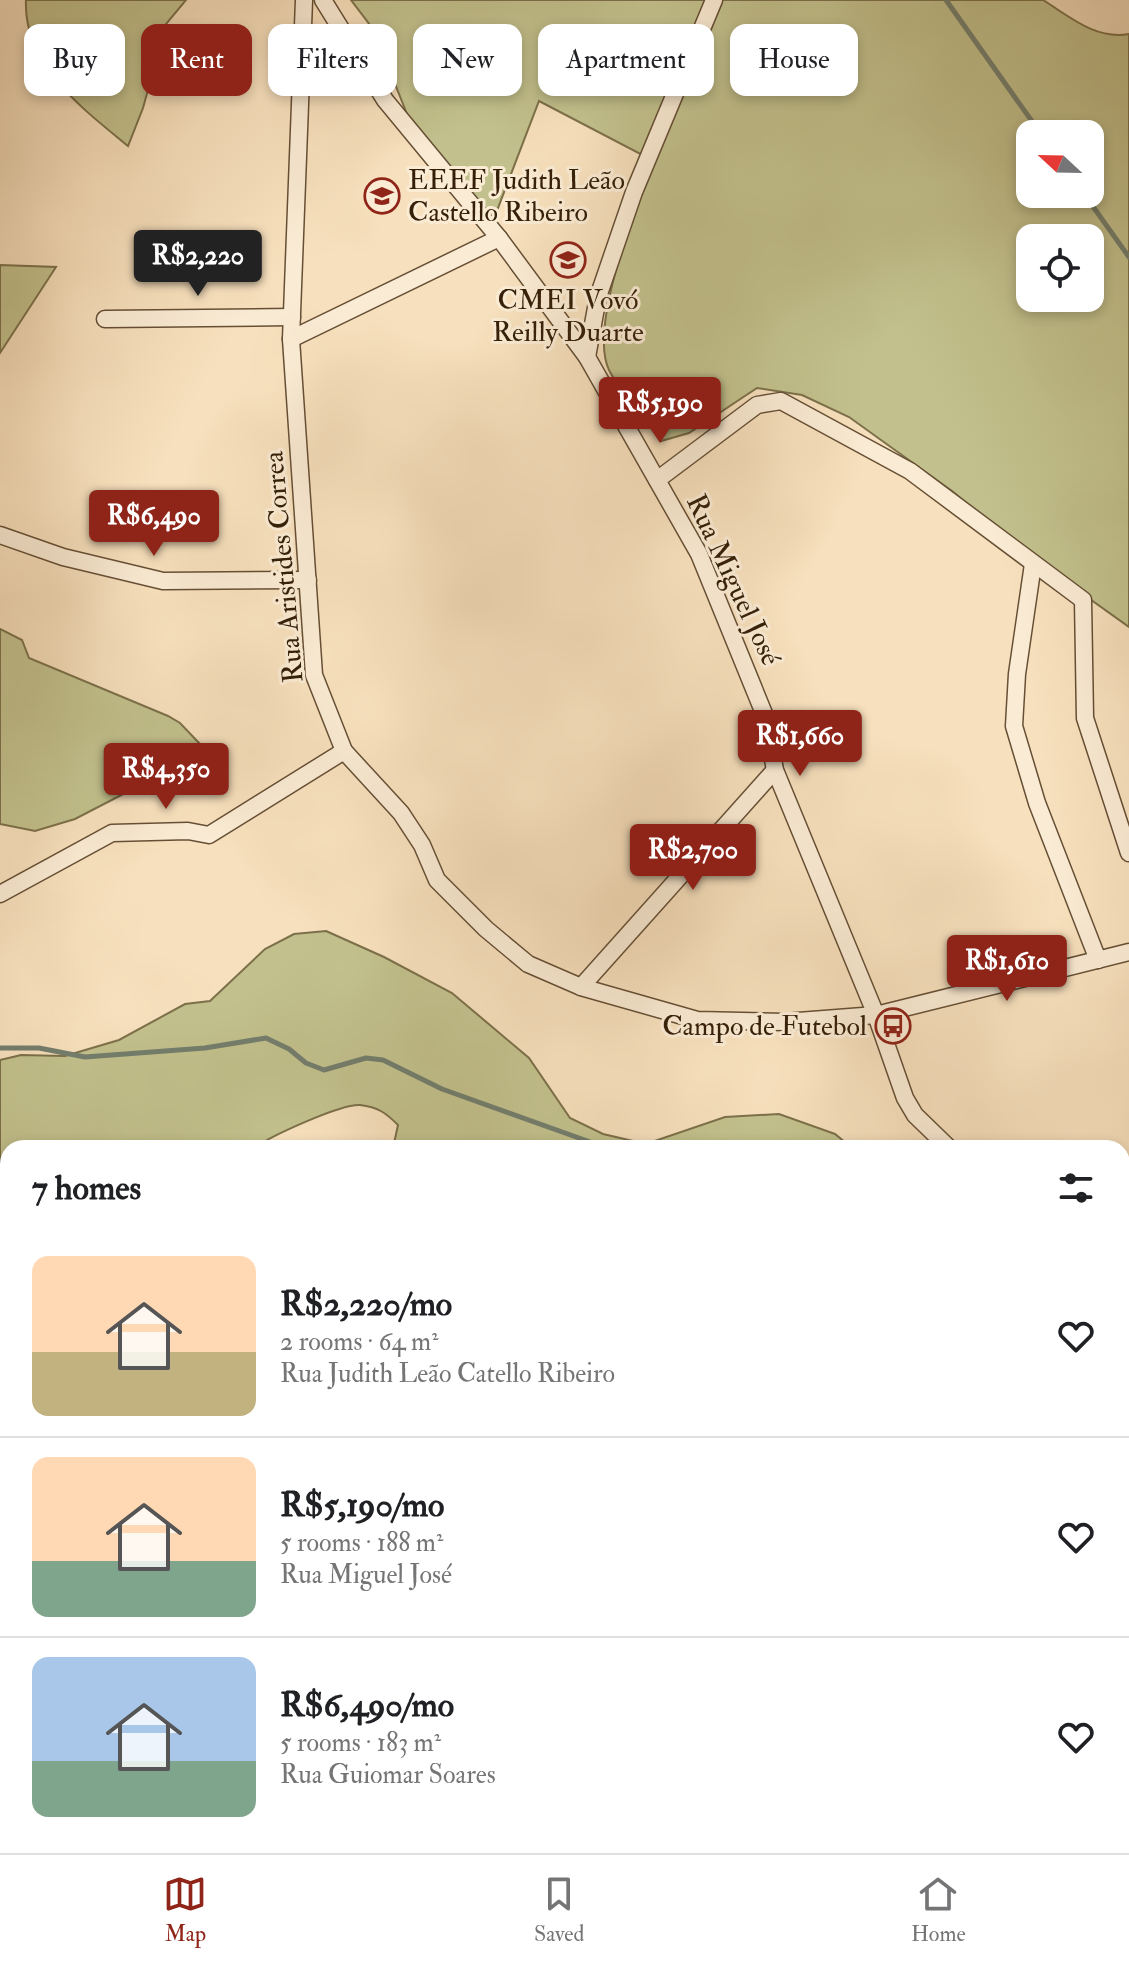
<!DOCTYPE html>
<meta charset="utf-8">
<style>
:root{--surface:#fff;--page:#f6f6f6;--text:#202124;--muted:#757577;--line:#e0e0e0;--accent:#8f2418}
body{margin:0;font-family:"IM FELL Double Pica",serif;background:var(--page);color:var(--text);height:100vh;display:flex;flex-direction:column;font-size:30px;white-space:nowrap}
*{box-sizing:border-box;margin:0}
p{font-size:26px;color:var(--muted)}
.icon{flex:none;width:44px;height:44px;fill:none;stroke:currentColor;stroke-width:2;stroke-linecap:round;stroke-linejoin:round}
.map{position:relative;flex:1;overflow:hidden}
.drawer{position:absolute;left:0px;top:1140px;width:1130px;height:714px;display:flex;flex-direction:column;background:var(--surface);border-radius:24px 24px 0 0;box-shadow:0 4px 12px #0003}
.drawer>*{flex:none}
.top-card{position:absolute;left:24px;top:24px;width:1082px;height:72px;display:flex;gap:16px}
.needle{width:52px;rotate:292deg}
.buttons{position:absolute;left:1016px;top:120px;display:grid;gap:16px}
.buttons a{display:grid;place-items:center;width:88px;height:88px;border-radius:16px;background:var(--surface);box-shadow:0 4px 12px #0003;font-size:40px}
.price{position:absolute;translate:-50% -68px;padding:0 18px;border-radius:8px;background:var(--accent);color:#fff;font-size:26px;line-height:52px;filter:drop-shadow(0 2px 4px #0008)}
.price::after{content:'';position:absolute;left:50%;top:48px;width:24px;height:18px;margin-left:-12px;background:inherit;clip-path:polygon(0 0,100% 0,50% 100%)}
.price.on{background:#222;color:#fff}
ul{padding:0;list-style:none}
li{display:flex;align-items:center;gap:24px;height:200px;padding:0 32px}
li+li{border-top:2px solid var(--line)}
li span{display:grid;place-items:center;flex:none;width:224px;height:160px;border-radius:16px;color:#555}
li>.icon{margin-inline-start:auto}
span .icon{width:96px;height:96px;fill:#fffc;stroke-width:1}
li b{font-size:34px}
h2{display:flex;justify-content:space-between;align-items:center;height:96px;padding:0 32px;font-size:34px}
.chip{padding:0 28px;border-radius:16px;background:var(--surface);box-shadow:0 4px 12px #0003;font-size:28px;line-height:72px}
.chip.on{background:var(--accent);color:#fff}
.tabs{display:flex;justify-content:space-around;align-items:center;height:112px;border-top:2px solid var(--line);background:var(--surface);font-size:22px;color:var(--muted)}
.tabs a{display:grid;justify-items:center;gap:4px}
.tabs .on{color:var(--accent)}
.map>svg:first-child{display:block}
.green{fill:#c2c18d;stroke:#7c704a;stroke-width:2;fill-rule:evenodd}
.lines{fill:none;stroke-linecap:round;stroke-linejoin:round}
.stream{stroke:#737e6d;stroke-width:5}
.minor-casing{stroke:#664f35;stroke-width:19}
.path{stroke:#351f08;stroke-width:3;stroke-dasharray:6 4;stroke-linecap:butt}
.minor{stroke:#faebd4;stroke-width:16}
.labels{text-anchor:middle;dominant-baseline:central;stroke-width:6;stroke-linejoin:round;paint-order:stroke}
.poi-label{font-size:28px;fill:#351f08;stroke:#faebd4;text-anchor:start}
.street-label{font-size:28px;fill:#351f08;stroke:#faebd4}
</style>
<div class="map">
<svg width="1129" height="1853" viewBox="0 0 1129 1853">
<rect width="100%" height="100%" fill="#f7e0bd"/>
<filter id="stains"><feTurbulence type="fractalNoise" baseFrequency=".0025" numOctaves="4"/><feColorMatrix values="0 0 0 0 .2 0 0 0 0 .09 0 0 0 0 .02 0 0 0 .5 -.17"/></filter>
<radialGradient id="worn" r=".72"><stop offset=".6" stop-color="#630" stop-opacity="0"/><stop offset="1" stop-color="#630" stop-opacity=".3"/></radialGradient>
<g class="green">
<path d="M26,0H186L166,24L143,108L128,146C83,109 23,65 26,0Z"/>
<path d="M351,0H1043C1070,17 1096,40 1129,34V627L1038,562L952,491L849,417L802,395L757,388L689,433L661,441C646,420 620,392 609,370C588,326 637,206 654,161L539,101L488,234L407,114L373,29ZM1030,134H1090V194H1030ZM1030,238H1090V298H1030Z"/>
<polygon points="0,265 56,267 0,353"/>
<polygon points="0,629 22,640 29,658 168,716 180,723 200,744 191,759 75,819 35,831 0,824"/>
<path d="M326,931L384,957L452,993L529,1058L570,1118L603,1134L646,1144L725,1117L779,1114L835,1134L852,1148H393L398,1125C386,1113 378,1107 360,1105C340,1104 271,1136 254,1148H8V1308L0,1325V1060L21,1055L65,1056L119,1040L185,1004L210,1001L265,949L294,934Z"/>
<polygon points="0,1499 8,1501 8,1846 644,1846 660,1853 0,1853"/>
<polygon points="1129,1547 1129,1837 1122,1835 1122,1552"/>
<polygon points="779,1846 902,1846 907,1853 765,1853"/>
</g>
<g class="lines">
<g class="stream">
<polyline points="946,0 1041,134"/>
<polyline points="1084,194 1129,257"/>
<polyline points="0,1048 39,1048 85,1057 205,1048 266,1038 289,1049 306,1063 324,1070 366,1058 383,1060 442,1089 607,1148"/>
<polyline points="1122,1497 1124,1513 1129,1520"/>
<polyline points="1122,1654 1129,1656"/>
<polyline points="861,1853 866,1846"/>
</g>
<defs>
<g id="minor">
<polyline points="304,0 291,339 314,675 344,751 401,813 422,845 437,880 486,929 528,964 581,987 697,1020 785,1022 876,1015 1129,952"/>
<polyline points="323,0 385,100 499,238 587,357 699,554 765,716 775,770 876,1015 905,1098 915,1115 949,1148"/>
<polyline points="105,319 292,317"/>
<polyline points="291,339 499,238"/>
<polyline points="587,357 598,297 634,192 714,0"/>
<polyline points="657,480 757,405 781,401 910,471 1083,600 1085,718 1129,853"/>
<polyline points="0,535 63,557 163,581 308,580"/>
<polyline points="1033,564 1017,674 1014,726 1037,803 1098,960"/>
<polyline points="0,894 112,833 188,831 209,835 344,751"/>
<polyline points="581,987 775,770"/>
<polyline points="1122,1244 1129,1236"/>
<polyline points="1122,1282 1129,1288"/>
<polyline points="1122,1466 1129,1468"/>
<polyline points="1097,1846 1100,1853"/>
</g>
</defs>
<use href="#minor" class="minor-casing"/>
<polyline class="path" points="0,1656 8,1657"/>
<use href="#minor" class="minor"/>
</g>
<defs>
<symbol id="school-ring" viewBox="-11 -11 22 22"><circle r="9.5" fill="#faebd4" stroke="#8f2418" stroke-width="1.5"/><path d="M0-5L7-2L0 1L-7-2ZM-4 1L0 2.5L4 1V4Q0 6-4 4Z" fill="#8f2418"/></symbol>
<symbol id="bus-ring" viewBox="-11 -11 22 22"><circle r="9.5" fill="#faebd4" stroke="#8f2418" stroke-width="1.5"/><path d="M-5-6H5V4H4V6H2V4H-2V6H-4V4H-5ZM-3.5-4V0h7V-4ZM-3.5 1.2v1.5H-2V1.2ZM2 1.2v1.5H3.5V1.2Z" fill="#8f2418"/></symbol>
</defs>
<g fill-rule="evenodd">
<use href="#school-ring" x="362" y="176" width="40" height="40"/>
<use href="#school-ring" x="548" y="240" width="40" height="40"/>
<use href="#bus-ring" x="873" y="1006" width="40" height="40"/>
</g>
<g class="labels">
<g class="poi-label">
<text x="408" y="180">EEEF Judith Leão<tspan x="408" dy="32">Castello Ribeiro</tspan></text>
<text x="568" y="300" text-anchor="middle">CMEI Vovó<tspan x="568" dy="32">Reilly Duarte</tspan></text>
<text x="867" y="1026" text-anchor="end">Campo de Futebol</text>
</g>
<g class="street-label">
<text transform="translate(284 567) rotate(-95)">Rua Aristides Correa</text>
<text transform="translate(733 580) rotate(65)">Rua Miguel José</text>
</g>
</g>
<rect width="100%" height="100%" filter="url(#stains)"/>
<rect width="100%" height="100%" fill="url(#worn)"/>
</svg>
<div class="buttons">
<a><svg class="needle" viewBox="-14 -14 28 28"><path d="M0-13l5 13h-10z" fill="#e53935"/><path d="M0 13l5-13h-10z" fill="#757577"/></svg></a>
<a><svg class="icon" aria-label="locate" viewBox="0 0 24 24"><circle cx="12" cy="12" r="6"/><path d="M12 2v4M12 18v4M2 12h4M18 12h4"/></svg></a>
</div>
<b class="price on" style="left:198px;top:298px">R$2,220</b>
<b class="price" style="left:660px;top:445px">R$5,190</b>
<b class="price" style="left:154px;top:558px">R$6,490</b>
<b class="price" style="left:800px;top:778px">R$1,660</b>
<b class="price" style="left:166px;top:811px">R$4,350</b>
<b class="price" style="left:693px;top:892px">R$2,700</b>
<b class="price" style="left:1007px;top:1003px">R$1,610</b>
<div class="top-card">
<a class="chip">Buy</a>
<a class="chip on">Rent</a>
<a class="chip">Filters</a>
<a class="chip">New</a>
<a class="chip">Apartment</a>
<a class="chip">House</a>
</div>
<section class="drawer">
<h2>7 homes<svg class="icon" aria-label="filters" viewBox="0 0 24 24"><path d="M4 7h16M4 17h16"/><circle cx="9" cy="7" r="2"/><circle cx="15" cy="17" r="2"/></svg></h2>
<ul>
<li><span style="background:linear-gradient(#ffd9b3 60%,#c2b280 0)"><svg class="icon" aria-label="home" viewBox="0 0 24 24"><path d="M3 11l9-7 9 7M6 9v11h12V9"/></svg></span><div><b>R$2,220/mo</b><p>2 rooms · 64 m²</p><p>Rua Judith Leão Catello Ribeiro</p></div><svg class="icon" aria-label="heart" viewBox="0 0 24 24"><path d="M12 20l-8-8c-3-5 5-10 8-4 3-6 11-1 8 4z"/></svg></li>
<li><span style="background:linear-gradient(#ffd9b3 65%,#7fa58c 0)"><svg class="icon" aria-label="home" viewBox="0 0 24 24"><path d="M3 11l9-7 9 7M6 9v11h12V9"/></svg></span><div><b>R$5,190/mo</b><p>5 rooms · 188 m²</p><p>Rua Miguel José</p></div><svg class="icon" aria-label="heart" viewBox="0 0 24 24"><path d="M12 20l-8-8c-3-5 5-10 8-4 3-6 11-1 8 4z"/></svg></li>
<li><span style="background:linear-gradient(#a9c7e8 65%,#7fa58c 0)"><svg class="icon" aria-label="home" viewBox="0 0 24 24"><path d="M3 11l9-7 9 7M6 9v11h12V9"/></svg></span><div><b>R$6,490/mo</b><p>5 rooms · 183 m²</p><p>Rua Guiomar Soares</p></div><svg class="icon" aria-label="heart" viewBox="0 0 24 24"><path d="M12 20l-8-8c-3-5 5-10 8-4 3-6 11-1 8 4z"/></svg></li>
</ul>
</section>
</div>
<nav class="tabs">
<a class="on"><svg class="icon" aria-label="map" viewBox="0 0 24 24"><path d="M3 6l6-2 6 2 6-2v14l-6 2-6-2-6 2zM9 4v14M15 6v14"/></svg>Map</a>
<a><svg class="icon" aria-label="saved" viewBox="0 0 24 24"><path d="M7 4h10v16l-5-4-5 4z"/></svg>Saved</a>
<a><svg class="icon" aria-label="home" viewBox="0 0 24 24"><path d="M3 11l9-7 9 7M6 9v11h12V9"/></svg>Home</a>
</nav>
